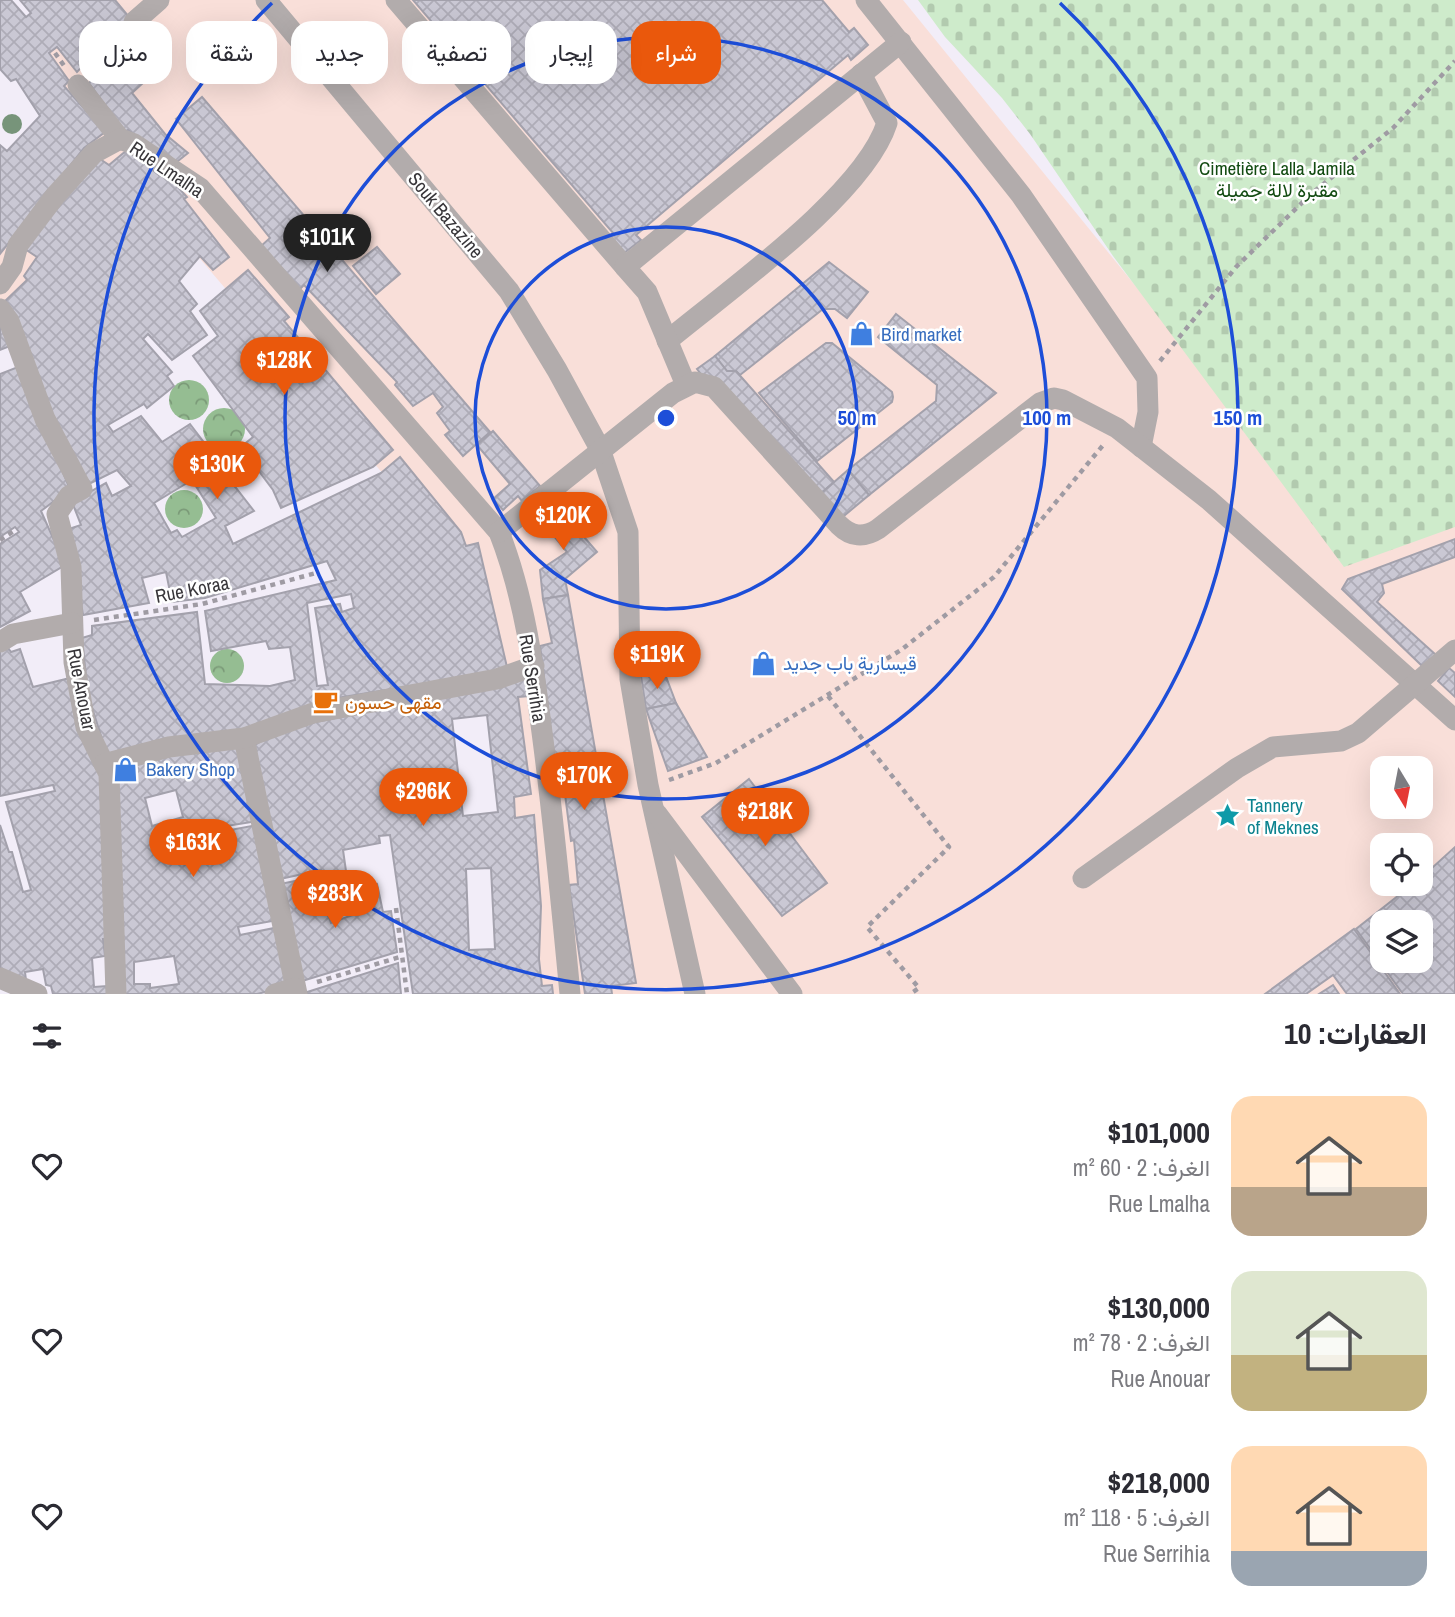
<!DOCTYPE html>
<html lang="ar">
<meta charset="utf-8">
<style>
:root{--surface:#fff;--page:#f2f2f3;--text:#2b2b33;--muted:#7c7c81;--accent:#ea580c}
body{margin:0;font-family:"Archivo Narrow",Vazirmatn,sans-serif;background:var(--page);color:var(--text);direction:rtl;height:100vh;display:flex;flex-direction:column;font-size:26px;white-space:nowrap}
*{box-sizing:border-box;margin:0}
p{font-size:23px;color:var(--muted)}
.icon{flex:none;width:38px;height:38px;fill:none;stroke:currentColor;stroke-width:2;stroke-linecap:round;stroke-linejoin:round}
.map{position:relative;height:994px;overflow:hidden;direction:ltr}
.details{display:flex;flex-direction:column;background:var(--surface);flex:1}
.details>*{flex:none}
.top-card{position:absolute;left:21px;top:21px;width:700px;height:63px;direction:rtl;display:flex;gap:14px}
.needle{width:46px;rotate:170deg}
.fabs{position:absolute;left:1370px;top:756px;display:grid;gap:14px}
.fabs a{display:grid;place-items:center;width:63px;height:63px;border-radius:14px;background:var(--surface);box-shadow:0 7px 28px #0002;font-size:35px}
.price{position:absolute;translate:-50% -60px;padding:0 16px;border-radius:24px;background:var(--accent);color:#fff;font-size:23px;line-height:46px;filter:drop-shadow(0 2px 4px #0008)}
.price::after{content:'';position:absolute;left:50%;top:42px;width:21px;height:16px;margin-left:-10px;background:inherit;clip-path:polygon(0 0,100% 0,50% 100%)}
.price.current{background:#222;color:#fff}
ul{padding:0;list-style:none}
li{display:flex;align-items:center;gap:21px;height:175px;padding:0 28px}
li span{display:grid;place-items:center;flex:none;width:196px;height:140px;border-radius:21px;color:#555}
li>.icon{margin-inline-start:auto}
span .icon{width:84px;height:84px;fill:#fffc;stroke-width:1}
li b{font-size:30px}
h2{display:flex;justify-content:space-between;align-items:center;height:84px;padding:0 28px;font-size:30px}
.pill{padding:0 24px;border-radius:21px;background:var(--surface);box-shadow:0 7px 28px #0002;font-size:24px;line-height:63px}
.pill.current{background:var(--accent);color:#fff}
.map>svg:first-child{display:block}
.commercial{fill:#f9dfd9;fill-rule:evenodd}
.forest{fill:url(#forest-crowns)}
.cemetery{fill:url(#cemetery-stones)}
.building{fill:url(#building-cross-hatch);stroke:#a3a1ac;stroke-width:2;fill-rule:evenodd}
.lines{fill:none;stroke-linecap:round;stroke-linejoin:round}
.path{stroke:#9f9ba3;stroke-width:4.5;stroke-dasharray:5 5;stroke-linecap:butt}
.minor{stroke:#b2acac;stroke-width:21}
.tree{fill:#77947a}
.ring{fill:none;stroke:#1d4ed8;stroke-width:3.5}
.labels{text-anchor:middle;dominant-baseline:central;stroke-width:5;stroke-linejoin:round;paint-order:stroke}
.park-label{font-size:19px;fill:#134b12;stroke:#fff}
.street-label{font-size:19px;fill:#38363a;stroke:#fff}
.shop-label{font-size:19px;fill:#366cbe;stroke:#fff;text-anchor:start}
.food-label{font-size:19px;fill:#c56008;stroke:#fff;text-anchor:start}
.culture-label{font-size:19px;fill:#0d838f;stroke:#fff;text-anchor:start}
.centre{fill:#1d4ed8;stroke:#fff;stroke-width:3.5}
.ring-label{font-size:21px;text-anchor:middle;font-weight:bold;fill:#1d4ed8;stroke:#fff;stroke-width:5;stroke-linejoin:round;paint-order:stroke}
</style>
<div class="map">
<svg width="1455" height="994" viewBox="0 0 1455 994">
<defs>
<pattern id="forest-crowns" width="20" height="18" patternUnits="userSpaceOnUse" patternTransform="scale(1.75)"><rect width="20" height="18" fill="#95bd92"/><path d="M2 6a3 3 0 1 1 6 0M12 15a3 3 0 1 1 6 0" fill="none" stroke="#7b9a78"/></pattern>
<pattern id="cemetery-stones" width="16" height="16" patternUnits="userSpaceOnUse" patternTransform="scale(1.75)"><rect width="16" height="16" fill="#ceebcb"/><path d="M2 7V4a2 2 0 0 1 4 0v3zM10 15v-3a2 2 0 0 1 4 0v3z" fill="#b2caaf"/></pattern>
<pattern id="building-cross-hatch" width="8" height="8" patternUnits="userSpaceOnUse" patternTransform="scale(1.75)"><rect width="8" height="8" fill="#cac8d4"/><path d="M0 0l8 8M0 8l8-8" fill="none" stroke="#aeacb7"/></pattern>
</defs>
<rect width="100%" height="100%" fill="#f2edf8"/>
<path class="commercial" d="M63,0H903L1347,546L1455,509V994H518L498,715L459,563L127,173L0,335V211L72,126L23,56ZM1382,768H1421V807H1382ZM1382,845H1421V884H1382ZM1382,922H1421V961H1382Z"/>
<g class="forest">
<circle cx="189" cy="400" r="20"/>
<circle cx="224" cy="429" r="21"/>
<circle cx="184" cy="509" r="19"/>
<circle cx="227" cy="666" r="17"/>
</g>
<polygon class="cemetery" points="918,0 1455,0 1455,527 1344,567 1113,256 1030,134 1002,98 945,37"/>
<g class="building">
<polygon points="0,0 11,0 26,17 31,13 20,0 115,0 129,17 77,72 57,47 49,53 69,81 64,86 105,132 84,148 0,254 0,145 7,151 40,116 16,79 11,81 0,69"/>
<polygon points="413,0 822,0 849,32 854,28 868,45 851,60 848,55 636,235 641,240 623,254 608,238 614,234"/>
<polygon points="139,27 167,61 132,93 165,134 188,153 173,165 128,130 124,132 89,83"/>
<polygon points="202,97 490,432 463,456 445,435 450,431 437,413 443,407 433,393 413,406 395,385 397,382 304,285 300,289 260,247 270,238 176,119"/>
<path d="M127,150L159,175L164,172L187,197L184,199L229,257L213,270L200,256L179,281L197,304L190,311L207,335L172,360L148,334L143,339L172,372L167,376L174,386L147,408L144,404L108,425L113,432L141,416L162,442L190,424L219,462L223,459L231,472L226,475L254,511L225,526L233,544L381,473L400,457L461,532L466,546L478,543L507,667L490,673L325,700L253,729L108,758L88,695L82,638L92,635V626L197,612L205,684L270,686L295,680L290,647L269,649L266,641L211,651L205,611L336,580L327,561L205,598L172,602L166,572L142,578L149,603L83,615L69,529L81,525L72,502L106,483L112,496L131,486L117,470L87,485L52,419L3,303L27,280L24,276L37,257L25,249L54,208L100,159L109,165ZM192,480L216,518L182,537L177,530L171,533L154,503ZM351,594L354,608L342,612L340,604L315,608L328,685L317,686L307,603Z"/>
<polygon points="377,247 400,274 376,294 353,266"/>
<polygon points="829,262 868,292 847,318 835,309 823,309 740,375 736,371 727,371 715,356"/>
<polygon points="248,270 289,317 284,321 393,450 373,467 281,508 273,490 241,447 253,437 193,356 218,336 200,311"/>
<polygon points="896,314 996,393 869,495 848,470 936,401 937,385 878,337"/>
<polygon points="0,323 10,346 0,350"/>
<polygon points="826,343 832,343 892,392 893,397 892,402 817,461 759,393"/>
<polygon points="715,356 727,371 736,371 834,482 820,494 704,378 697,369"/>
<polygon points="18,367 70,489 41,511 65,565 20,592 30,611 0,627 0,544 19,532 15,527 0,537 0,374"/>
<polygon points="493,431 540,486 522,501 518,496 503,510 493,499 510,484 477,445"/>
<polygon points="848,470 869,495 839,520 818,496"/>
<polygon points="553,501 597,552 565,579 568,595 543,599 540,570 567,552 537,515"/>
<polygon points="1455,539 1455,557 1382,584 1384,593 1377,602 1436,655 1422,666 1342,589 1348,579"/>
<polygon points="568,595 636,983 611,986 612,994 585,994 569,885 578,884 574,840 571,841 565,794 559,794 540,646 552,643 543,599"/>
<polygon points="6,645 11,652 20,649 33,687 70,678 102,777 109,939 103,939 105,956 92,958 94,987 107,986 108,994 53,994 51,986 46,985 43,969 25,972 26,980 0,977 0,825 9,852 12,852 23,892 31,890 6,802 55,791 53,785 0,796 0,649"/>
<polygon points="1449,668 1455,673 1455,697 1438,681"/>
<polygon points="665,674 676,703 646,709 641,676"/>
<path d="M526,679L529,696L518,697L531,794L514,797L515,818L534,815L541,906L539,959L542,986L552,985L553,994H413L390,835L379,836L380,843L343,850L347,878L326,882L321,870L280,879L251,747L282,729ZM487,715L498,812L463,816L452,719ZM491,868L495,949L469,950L466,869Z"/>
<polygon points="676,703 707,757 668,771 646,709"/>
<path d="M240,743L257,821L220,827L223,843L232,841L230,830L258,825L278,920L238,927L240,935L279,927L290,986L257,994H123L113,766ZM176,790L183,817L152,826L145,798ZM174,956L179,984L150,988V984H134V962Z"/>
<polygon points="749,779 827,883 782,916 702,817"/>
<path d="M1455,847V994H1403L1356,929L1413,884H1421V878ZM1382,922H1421V961H1382Z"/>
<polygon points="315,877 331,923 358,913 352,889 377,884 383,912 391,911 397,952 299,982 280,884"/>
<polygon points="1354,929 1400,994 1347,994 1333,975 1306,994 1265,994"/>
<polygon points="398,963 401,994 304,994 304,993"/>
<polygon points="1333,985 1339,994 1319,994"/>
</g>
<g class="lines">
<g class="path">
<polyline points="55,53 65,67"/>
<polyline points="93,68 119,38"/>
<polyline points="1160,361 1236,267 1311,194 1393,128 1455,61"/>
<polyline points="0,540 17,529"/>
<polyline points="94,620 202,604 316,573"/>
<polyline points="828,696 949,847 867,927 919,988 910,994"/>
<polyline points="669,780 716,763 901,650 994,577 1104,444"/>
<polyline points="396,908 407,994"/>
<polyline points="317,982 403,956"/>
</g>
<g class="minor">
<polyline points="266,0 509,291 557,370 600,449 628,532 630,679 648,785 695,994"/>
<polyline points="396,0 625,267"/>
<polyline points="866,0 1021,195 1147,378 1148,412 1141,447"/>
<polyline points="134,22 159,0"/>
<path d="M78,85L120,139L134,144L200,188L499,532C525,598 534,670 543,740C554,824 562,909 570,994"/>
<polyline points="0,284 12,267 18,245 55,196 94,153 120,139"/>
<polyline points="0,309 9,321 45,419 82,489 69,496 57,514 71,567 74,662 86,727 109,774 116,994"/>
<path d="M667,341C727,291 864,195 887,123L861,74"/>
<polyline points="686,385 647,292 625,267 901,42"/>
<path d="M499,532L673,393L695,382L714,387L839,525C851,537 864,538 878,529L1040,403L1054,398L1063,400L1117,428L1209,500L1455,720"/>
<polyline points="0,642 13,634 72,623"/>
<polyline points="244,738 297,994"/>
<polyline points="104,764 169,747 244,738 313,713 497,679 534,666"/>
<polyline points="657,814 792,994"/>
<polyline points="1083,878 1237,768 1273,747 1341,741 1358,733 1455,650"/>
<polyline points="0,978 37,994"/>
<polyline points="275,994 295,988"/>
</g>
</g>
<circle class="tree" cx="12" cy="124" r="10"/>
<g class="ring">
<circle cx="666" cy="418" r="191"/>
<circle cx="666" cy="418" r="381"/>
<path d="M1060 3A572 572 0 1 1 272 3"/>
</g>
<defs>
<symbol id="shop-bare" viewBox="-9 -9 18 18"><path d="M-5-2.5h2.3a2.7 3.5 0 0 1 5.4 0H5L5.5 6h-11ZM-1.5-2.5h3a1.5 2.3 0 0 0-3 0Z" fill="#3f7fe0" stroke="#fff" stroke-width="2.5" paint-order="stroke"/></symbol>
<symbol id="cafe-bare" viewBox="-9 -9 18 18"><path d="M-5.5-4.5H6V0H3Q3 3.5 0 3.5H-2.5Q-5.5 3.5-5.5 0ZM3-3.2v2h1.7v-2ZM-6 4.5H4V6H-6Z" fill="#e8710a" stroke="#fff" stroke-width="2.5" paint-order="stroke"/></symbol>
<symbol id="sight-bare" viewBox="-9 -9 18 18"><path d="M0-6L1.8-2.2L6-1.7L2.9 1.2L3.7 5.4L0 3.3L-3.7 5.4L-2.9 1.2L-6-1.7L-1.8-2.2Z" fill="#0f9aa8" stroke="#fff" stroke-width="2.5" paint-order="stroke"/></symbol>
</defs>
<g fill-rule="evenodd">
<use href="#shop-bare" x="844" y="316" width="35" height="35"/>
<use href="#shop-bare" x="746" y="646" width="35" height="35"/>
<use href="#cafe-bare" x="308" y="684" width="35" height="35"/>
<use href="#shop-bare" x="108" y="752" width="35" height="35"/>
<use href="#sight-bare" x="1210" y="798" width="35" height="35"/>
</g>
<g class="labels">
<g class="park-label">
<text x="1277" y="168">Cimetière Lalla Jamila<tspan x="1277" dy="22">مقبرة لالة جميلة</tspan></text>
</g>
<g class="street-label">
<text transform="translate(167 169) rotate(34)">Rue Lmalha</text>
<text transform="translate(446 215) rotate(50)">Souk Bazazine</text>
<text transform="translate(192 589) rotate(-11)">Rue Koraa</text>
<text transform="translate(533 678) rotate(81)">Rue Serrihia</text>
<text transform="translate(82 689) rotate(79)">Rue Anouar</text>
</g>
<g class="shop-label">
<text x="881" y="334">Bird market</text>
<text x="783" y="663">قيسارية باب جديد</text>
<text x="146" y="769">Bakery Shop</text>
</g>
<g class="food-label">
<text x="345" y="702">مقهى حسون</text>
</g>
<g class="culture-label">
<text x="1247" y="805">Tannery<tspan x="1247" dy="22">of Meknes</tspan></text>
</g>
</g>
<circle cx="666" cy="418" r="10" class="centre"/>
<g class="ring-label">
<text x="857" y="425">50 m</text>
<text x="1047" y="425">100 m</text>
<text x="1238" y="425">150 m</text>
</g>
</svg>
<div class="fabs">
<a><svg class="needle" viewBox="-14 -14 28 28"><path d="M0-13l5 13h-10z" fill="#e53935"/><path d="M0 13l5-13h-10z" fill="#7c7c81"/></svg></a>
<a><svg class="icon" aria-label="locate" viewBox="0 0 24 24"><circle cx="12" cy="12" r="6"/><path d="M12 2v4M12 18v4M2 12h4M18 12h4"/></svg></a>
<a><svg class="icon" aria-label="layers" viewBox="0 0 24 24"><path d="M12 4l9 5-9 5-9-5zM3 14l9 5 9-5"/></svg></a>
</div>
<b class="price current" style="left:327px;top:274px">$101K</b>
<b class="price" style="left:284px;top:397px">$128K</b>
<b class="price" style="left:217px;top:501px">$130K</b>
<b class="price" style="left:563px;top:552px">$120K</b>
<b class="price" style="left:657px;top:691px">$119K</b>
<b class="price" style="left:584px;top:812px">$170K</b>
<b class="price" style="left:423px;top:828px">$296K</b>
<b class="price" style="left:765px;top:848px">$218K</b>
<b class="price" style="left:193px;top:879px">$163K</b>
<b class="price" style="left:335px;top:930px">$283K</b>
<div class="top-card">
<a class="pill current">شراء</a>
<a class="pill">إيجار</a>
<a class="pill">تصفية</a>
<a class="pill">جديد</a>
<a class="pill">شقة</a>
<a class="pill">منزل</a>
</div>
</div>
<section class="details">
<h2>العقارات: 10<svg class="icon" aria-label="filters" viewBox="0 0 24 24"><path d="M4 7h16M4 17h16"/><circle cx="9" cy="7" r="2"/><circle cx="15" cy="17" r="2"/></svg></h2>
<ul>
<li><span style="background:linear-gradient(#ffd9b3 65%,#b9a48a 0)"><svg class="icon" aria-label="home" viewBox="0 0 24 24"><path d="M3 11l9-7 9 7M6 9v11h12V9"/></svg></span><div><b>$101,000</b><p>الغرف: 2 · 60 m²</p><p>Rue Lmalha</p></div><svg class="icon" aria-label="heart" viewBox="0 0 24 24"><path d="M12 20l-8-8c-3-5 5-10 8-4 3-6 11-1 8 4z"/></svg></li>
<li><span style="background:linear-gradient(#dfe7d0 60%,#c2b280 0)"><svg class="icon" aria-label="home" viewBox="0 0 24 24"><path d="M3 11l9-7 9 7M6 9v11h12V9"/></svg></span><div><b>$130,000</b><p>الغرف: 2 · 78 m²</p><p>Rue Anouar</p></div><svg class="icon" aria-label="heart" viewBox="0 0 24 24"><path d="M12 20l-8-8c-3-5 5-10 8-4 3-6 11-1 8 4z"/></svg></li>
<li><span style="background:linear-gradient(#ffd9b3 75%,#9aa5b1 0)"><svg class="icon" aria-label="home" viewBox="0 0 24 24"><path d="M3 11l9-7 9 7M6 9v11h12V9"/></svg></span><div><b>$218,000</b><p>الغرف: 5 · 118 m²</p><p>Rue Serrihia</p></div><svg class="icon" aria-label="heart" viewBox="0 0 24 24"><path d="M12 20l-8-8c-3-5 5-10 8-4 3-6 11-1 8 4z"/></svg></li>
</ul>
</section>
